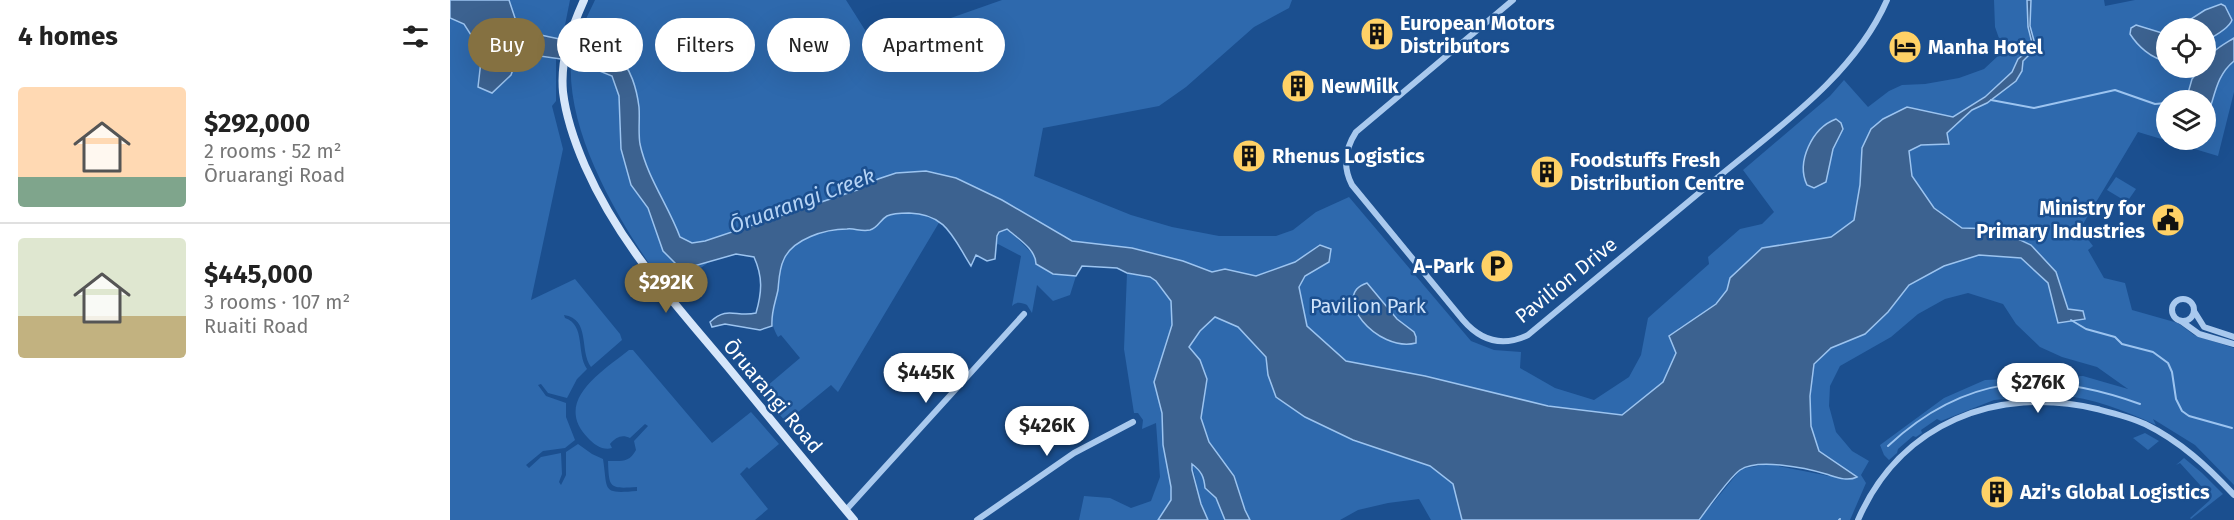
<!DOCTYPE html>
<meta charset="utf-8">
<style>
:root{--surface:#fff;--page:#f2f2f2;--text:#222;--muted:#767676;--line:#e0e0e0;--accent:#857141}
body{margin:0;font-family:"Fira Sans",sans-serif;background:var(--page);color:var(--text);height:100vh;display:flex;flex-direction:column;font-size:22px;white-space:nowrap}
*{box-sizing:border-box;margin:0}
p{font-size:20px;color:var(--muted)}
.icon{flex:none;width:33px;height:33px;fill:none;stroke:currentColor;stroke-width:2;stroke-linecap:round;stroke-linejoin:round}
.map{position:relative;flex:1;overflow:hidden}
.drawer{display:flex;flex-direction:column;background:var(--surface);width:450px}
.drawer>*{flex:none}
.top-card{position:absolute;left:18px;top:18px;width:570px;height:54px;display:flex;gap:12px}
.tools{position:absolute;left:1706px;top:18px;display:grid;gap:12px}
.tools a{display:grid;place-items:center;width:60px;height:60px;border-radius:50%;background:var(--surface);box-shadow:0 6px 24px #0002;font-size:30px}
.price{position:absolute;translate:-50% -51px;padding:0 14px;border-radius:21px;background:#fff;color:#222;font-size:20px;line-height:39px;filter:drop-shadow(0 2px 3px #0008)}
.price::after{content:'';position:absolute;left:50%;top:36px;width:18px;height:14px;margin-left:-9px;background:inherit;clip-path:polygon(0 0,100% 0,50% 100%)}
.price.active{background:var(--accent);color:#fff}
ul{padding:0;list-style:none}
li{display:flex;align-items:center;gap:18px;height:150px;padding:0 18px}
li+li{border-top:2px solid var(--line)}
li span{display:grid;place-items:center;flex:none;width:168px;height:120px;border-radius:6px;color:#555}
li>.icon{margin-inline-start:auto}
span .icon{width:72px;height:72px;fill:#fffc;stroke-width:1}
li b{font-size:26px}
h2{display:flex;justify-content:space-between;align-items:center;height:72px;padding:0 18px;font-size:26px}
.tag{padding:0 21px;border-radius:27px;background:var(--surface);box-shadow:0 6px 24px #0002;font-size:21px;line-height:54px}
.tag.active{background:var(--accent);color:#fff}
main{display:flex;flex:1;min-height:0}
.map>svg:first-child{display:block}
.green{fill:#2e69ad;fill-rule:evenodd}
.water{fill:#3c6290;stroke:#9cc4f0;stroke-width:1.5}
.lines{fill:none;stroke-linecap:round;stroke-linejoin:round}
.stream{stroke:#9cc4f0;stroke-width:2}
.street{stroke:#a9c9ee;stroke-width:6}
.secondary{stroke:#d6e6fa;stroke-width:8}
.labels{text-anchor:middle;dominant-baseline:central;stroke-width:5;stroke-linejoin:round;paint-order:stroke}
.poi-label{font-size:20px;font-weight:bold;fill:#fff;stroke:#1b4f8f;text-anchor:start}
.street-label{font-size:20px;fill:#fff;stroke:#1b4f8f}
.park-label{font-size:20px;fill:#cfe3fa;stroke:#1b4f8f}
.water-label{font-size:21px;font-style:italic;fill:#b5d3f5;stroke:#1b4f8f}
</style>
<main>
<section class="drawer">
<h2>4 homes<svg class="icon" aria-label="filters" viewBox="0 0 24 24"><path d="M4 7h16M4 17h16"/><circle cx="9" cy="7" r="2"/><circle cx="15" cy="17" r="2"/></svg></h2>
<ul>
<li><span style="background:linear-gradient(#ffd9b3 75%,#7fa58c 0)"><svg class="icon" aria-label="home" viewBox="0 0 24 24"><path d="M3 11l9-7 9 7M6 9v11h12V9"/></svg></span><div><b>$292,000</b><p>2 rooms · 52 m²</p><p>Ōruarangi Road</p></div></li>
<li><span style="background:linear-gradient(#dfe7d0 65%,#c2b280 0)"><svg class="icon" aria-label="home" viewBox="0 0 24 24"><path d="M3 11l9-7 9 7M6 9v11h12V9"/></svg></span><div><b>$445,000</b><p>3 rooms · 107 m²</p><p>Ruaiti Road</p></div></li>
</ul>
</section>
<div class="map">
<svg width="1784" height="520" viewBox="0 0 1784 520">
<rect width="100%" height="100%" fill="#1b4f8f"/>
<g class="green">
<path d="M0,0H120L112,40L124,44L145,0H396L429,52L450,47L498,19L552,0H842L839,8L804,27L736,87L709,106L593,128L584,176L681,215L722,227L769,236H826L843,230L866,212L899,197L1021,341L1044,350L1071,352L1070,368L1105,388L1144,400L1179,377L1191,355L1198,318L1259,264L1258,257L1290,229L1312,224L1324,212L1293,170L1380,96L1394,80L1418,107L1439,91L1452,85L1475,84L1509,78L1534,69L1549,55L1551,44L1545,27L1544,0H1577L1583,47L1568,59L1562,72L1535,97L1503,117L1457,107L1433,119L1421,129L1412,148L1410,185L1404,220L1381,237L1312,248L1280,278L1277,290L1266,304L1251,316L1229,328L1226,353L1213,382L1172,415L1098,406L975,376L896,361L857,326L849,287L855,276L879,262L869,245L845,262L805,276L775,269L762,272L733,261L682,248L622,241L552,200L506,178L476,171L446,173L428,179L407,190L255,241L242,243L230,237C220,211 204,187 195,160C181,120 202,71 152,50L125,61L162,76L169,96L171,149L181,185L198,208L213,251L244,266L259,262L223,288C216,278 204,272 198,262C161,207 117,128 121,61L106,59V101L102,106L113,149L81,300L125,279L170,334L172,340L141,367C129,351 141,319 114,315L115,318C136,325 126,353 137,369L127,379L117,398L98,393L91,384L88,385L96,396L116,403V417L125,440L115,448L93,451L76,465L79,468L91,457L111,453L112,474L109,482L111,485L116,475V452L128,444L142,454L153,459C158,491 151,494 187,491V487C159,489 159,488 158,461C171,461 179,463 186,450L184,441L198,426L195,424L180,438C172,434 166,437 160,444L162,448C154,451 144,445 138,438C102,401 153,371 179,350H183L262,443L301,412L329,444L299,469L297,467L290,474L318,509L305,520H0Z"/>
<path d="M1581,0H1654L1655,6L1685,0H1784V92L1768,156L1688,132L1630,229L1643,246L1638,250L1654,278L1675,283L1682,310L1728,323L1744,335L1784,348V485L1745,445L1703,419L1706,425C1674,410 1642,398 1608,395L1605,397H1598L1596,394L1578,393L1574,397L1544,400L1491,421L1487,419L1471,430L1472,433L1466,437L1463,436L1448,449L1447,453L1439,460L1434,455L1430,445L1494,398L1535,380L1633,376L1678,389L1647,367L1612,357L1590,347L1566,324L1553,304L1518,293L1495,299L1468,314L1441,337L1390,366L1380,386L1379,406L1386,432L1402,451L1419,461L1411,475L1416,483L1400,520H1249L1291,469L1318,464L1379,476L1380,472L1369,451L1361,427L1360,396L1364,364L1381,348L1415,334L1438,312L1459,285L1494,266L1529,255L1571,258L1598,283L1608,322L1618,309L1606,272L1547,229L1512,228L1484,208L1462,176L1459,151L1471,145L1498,144L1497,133L1522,110L1537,103L1566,81L1572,71L1573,61L1586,48L1580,26ZM1716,28H1755V68H1716ZM1716,100H1755V140H1716Z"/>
<polygon points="1666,177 1686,189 1677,202 1657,190"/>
<path d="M445,213L478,214L490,221L388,392L381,385L336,422L310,392L350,358L331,335L328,337C317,318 324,312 327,293C329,282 329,271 333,261C341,239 374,230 396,229C402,228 408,231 414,230C429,227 432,218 445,213Z"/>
<path d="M557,229C577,246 598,277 626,276L620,295L603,301L587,285L582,313L577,305C572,303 567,301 562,306L571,256L548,244L546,246L549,232Z"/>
<polygon points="677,273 700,278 706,281 721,301 722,311 722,325 704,382 712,413 713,445 721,487 721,500 708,520 629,520 634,496 660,498 681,508 701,501 710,477 706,423 692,429 693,420 688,413 684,413 674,349"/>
<polygon points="765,317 788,327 816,357 818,375 826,397 855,417 903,440 980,466 1003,484 1012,520 981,520 969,499 938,503 908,510 890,520 800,520 795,510 784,476 759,442 751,418 757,379 739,347 750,331"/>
<polygon points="1695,433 1709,441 1698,450 1683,438"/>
<polygon points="1734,458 1752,473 1773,494 1741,519 1740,518 1759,501 1761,497 1730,463 1726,465"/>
<path d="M742,464C751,471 753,476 755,488L766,498L775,520H758L751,504Z"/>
</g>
<g class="water">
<path d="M0,0H59L69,30C93,37 150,44 167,57C181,66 187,91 189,107C190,119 188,132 190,144C197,177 218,205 230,237L242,243L255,241L407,190L428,179L446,173L476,171L506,178L552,200L622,241L682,248L733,261L762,272L775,269L806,276L845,262L870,245L881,249L879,262L855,276L849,287L857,326L896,361L975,376L1098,406L1172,415L1213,382L1226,353L1219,336L1266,304L1277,290L1280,278L1312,248L1381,237L1404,220L1410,185L1412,148L1421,129L1433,119L1457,107L1503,117L1535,97L1562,72L1568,59L1583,47L1578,27L1577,0H1581L1580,26L1586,48L1573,61L1572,71L1566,81L1537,103L1522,110L1497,133L1499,144L1471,145L1459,151L1462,176L1484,208L1512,228L1547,229L1581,245L1606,272L1618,309L1633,311L1635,319L1608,323L1598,283L1571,258L1529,255L1494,266L1459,285L1438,312L1415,334L1381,348L1364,364L1360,396L1361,426L1369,451L1407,477C1397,482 1386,477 1376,474C1356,468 1308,458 1290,470C1279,478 1258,508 1249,520H1012L1003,484L980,466L903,440L855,417L826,397L818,375L816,357L788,327L765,317L750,331L739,347L750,360L757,379L751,418L759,442L784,476L795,510L800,520H775L766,498L755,488C754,476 751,471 742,464V470L751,504L758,520H708L721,500V487L713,445L712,413L704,382L722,325L721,301L706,281L700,277L677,273L667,268L632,266L626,276L603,274L586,264C586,249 567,238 557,229L549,232L547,236L545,259L537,261L526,255L521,266C503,238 497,214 459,213C452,213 443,213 437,216C430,220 428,228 420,230C411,232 405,228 397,229C375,229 343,239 334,259C329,269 329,280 328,290C325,304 321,312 322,326L310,330L275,324L262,327L260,322C278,305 286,318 306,313C312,292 313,277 304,257L286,254L244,266L226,264L213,251L198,208L181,185L171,149L169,96L162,76L125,61L69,53L61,75L42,93L28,87L32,52L14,24L0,18Z"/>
<path d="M1771,4L1775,6L1782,20C1779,28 1763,37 1755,41V28H1727L1755,10Z"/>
<path d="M1686,25L1712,33L1716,32V60C1702,60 1687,45 1680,34L1681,28Z"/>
<path d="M1784,38V61C1764,77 1765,101 1755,121V100H1736L1742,79L1751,68H1755C1756,53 1773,45 1784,38Z"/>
<path d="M1386,119L1391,123L1393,129L1383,149L1376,182L1364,188L1357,185C1346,162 1362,128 1386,119Z"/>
<path d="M917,283L947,319L964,332L966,337V343C927,353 879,295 917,283Z"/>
</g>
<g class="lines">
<g class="stream">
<polyline points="1541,100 1584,108 1665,90 1705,104 1716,103"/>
<polyline points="1621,320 1636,329 1665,337 1672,344 1703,352 1718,363 1722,372 1726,399 1732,411 1739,416 1782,428"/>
<path d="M1438,446C1515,374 1594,369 1690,404"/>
<polyline points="1389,520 1390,519"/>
</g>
<g class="street">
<path d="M1063,0L906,132C895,149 892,166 902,185L1013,320C1031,341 1053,347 1078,335C1139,284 1200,233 1261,183C1324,130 1403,78 1437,0"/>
<circle cx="1733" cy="310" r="11"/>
<polyline points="1744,311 1754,327 1784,337"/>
<polyline points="1731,321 1749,334 1784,344"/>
<polyline points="396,510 574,314"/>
<polyline points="527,520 624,453 683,422"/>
<path d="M1408,520C1450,423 1547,385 1647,409C1663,413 1680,417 1695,424C1730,441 1758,467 1784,495"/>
</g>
<path class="secondary" d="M134,0C121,29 110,59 113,92C116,117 125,143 135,166C170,245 222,300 277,366C319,417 361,469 404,520"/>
</g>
<defs>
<symbol id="building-disc" viewBox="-11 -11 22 22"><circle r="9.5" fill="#ffd166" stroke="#1b4f8f"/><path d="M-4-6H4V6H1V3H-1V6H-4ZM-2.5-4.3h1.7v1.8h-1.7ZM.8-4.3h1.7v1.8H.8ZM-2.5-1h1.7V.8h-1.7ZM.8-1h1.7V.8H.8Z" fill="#111"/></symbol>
<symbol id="hotel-disc" viewBox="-11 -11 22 22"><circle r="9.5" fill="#ffd166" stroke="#1b4f8f"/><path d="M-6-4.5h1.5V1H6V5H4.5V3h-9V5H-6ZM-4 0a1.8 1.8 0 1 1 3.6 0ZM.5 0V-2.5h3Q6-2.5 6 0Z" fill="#111"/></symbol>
<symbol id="civic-disc" viewBox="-11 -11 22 22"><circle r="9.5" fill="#ffd166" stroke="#1b4f8f"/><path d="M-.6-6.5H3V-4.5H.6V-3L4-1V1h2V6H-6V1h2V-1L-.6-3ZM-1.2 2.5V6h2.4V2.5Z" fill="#111"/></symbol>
<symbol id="parking-disc" viewBox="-11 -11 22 22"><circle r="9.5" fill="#ffd166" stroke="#1b4f8f"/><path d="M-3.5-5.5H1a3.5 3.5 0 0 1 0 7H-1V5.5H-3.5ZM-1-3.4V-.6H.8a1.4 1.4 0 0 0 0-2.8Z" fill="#111"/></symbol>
</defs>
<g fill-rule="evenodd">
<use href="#building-disc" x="908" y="15" width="38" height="38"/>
<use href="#hotel-disc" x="1436" y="28" width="38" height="38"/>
<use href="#building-disc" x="829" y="67" width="38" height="38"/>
<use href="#building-disc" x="780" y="137" width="38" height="38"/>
<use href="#building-disc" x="1078" y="153" width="38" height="38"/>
<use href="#civic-disc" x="1699" y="201" width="38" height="38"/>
<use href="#parking-disc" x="1028" y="247" width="38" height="38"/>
<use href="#building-disc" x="1528" y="473" width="38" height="38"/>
</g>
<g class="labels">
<g class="poi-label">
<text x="950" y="23">European Motors<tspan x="950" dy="23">Distributors</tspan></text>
<text x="1478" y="47">Manha Hotel</text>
<text x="871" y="86">NewMilk</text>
<text x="822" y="156">Rhenus Logistics</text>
<text x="1120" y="160">Foodstuffs Fresh<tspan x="1120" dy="23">Distribution Centre</tspan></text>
<text x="1695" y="208" text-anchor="end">Ministry for<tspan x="1695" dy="23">Primary Industries</tspan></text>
<text x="1024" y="266" text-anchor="end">A-Park</text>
<text x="1570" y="492">Azi's Global Logistics</text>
</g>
<g class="street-label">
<text transform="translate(1116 280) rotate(-39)">Pavilion Drive</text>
<text transform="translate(323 396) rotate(50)">Ōruarangi Road</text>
</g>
<g class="park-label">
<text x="918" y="306">Pavilion Park</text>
</g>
<g class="water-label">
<text transform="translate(352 201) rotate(-20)">Ōruarangi Creek</text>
</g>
</g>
</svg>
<div class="tools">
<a><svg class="icon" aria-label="locate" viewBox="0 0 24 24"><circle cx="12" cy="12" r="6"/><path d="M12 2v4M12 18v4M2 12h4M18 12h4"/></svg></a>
<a><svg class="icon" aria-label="layers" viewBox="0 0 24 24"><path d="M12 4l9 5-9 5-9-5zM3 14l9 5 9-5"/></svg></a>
</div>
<b class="price active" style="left:216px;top:314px">$292K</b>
<b class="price" style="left:476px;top:404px">$445K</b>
<b class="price" style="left:1588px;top:414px">$276K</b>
<b class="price" style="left:597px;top:457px">$426K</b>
<div class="top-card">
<a class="tag active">Buy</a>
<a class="tag">Rent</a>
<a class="tag">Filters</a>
<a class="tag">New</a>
<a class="tag">Apartment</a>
</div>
</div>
</main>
